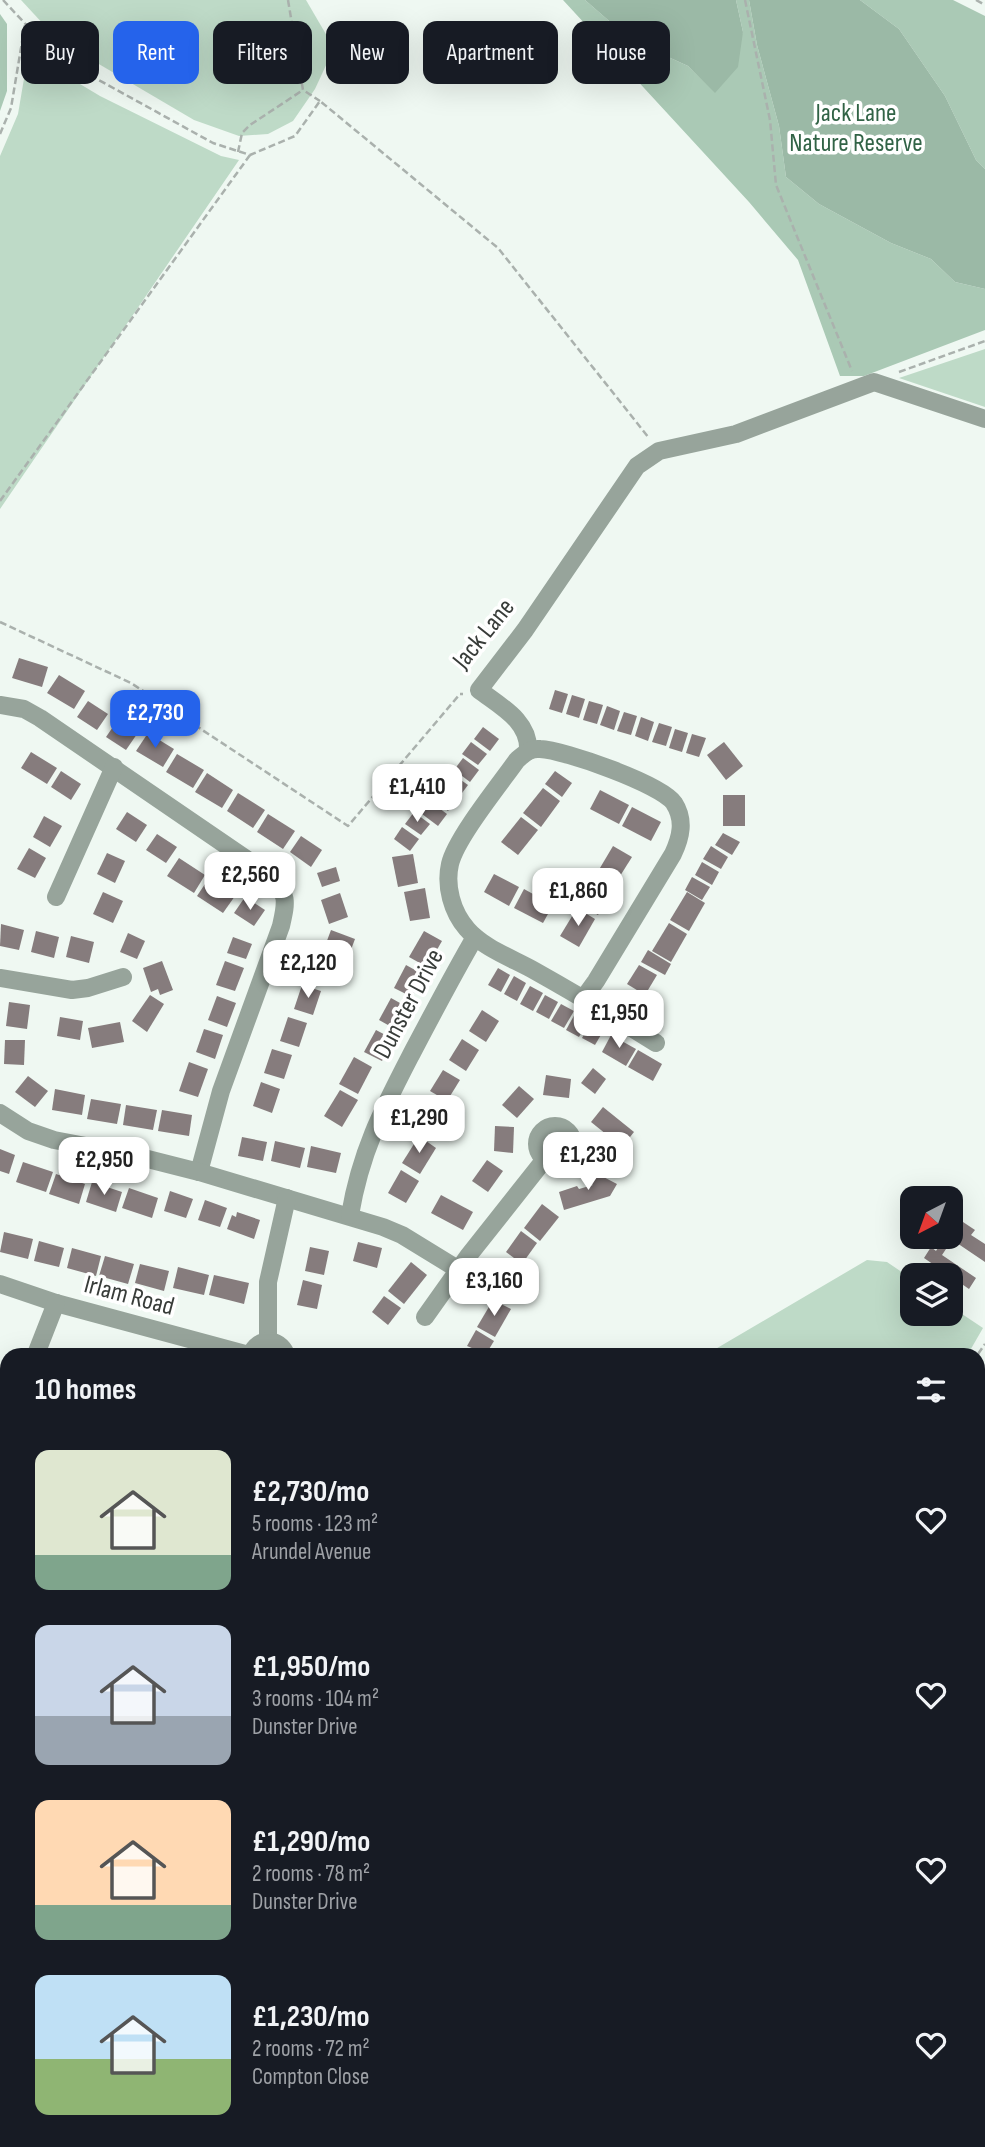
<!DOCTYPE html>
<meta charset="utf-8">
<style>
:root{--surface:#171b24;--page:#20242c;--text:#f1f3f6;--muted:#9ea1a6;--accent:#2563eb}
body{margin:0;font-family:"Sofia Sans Condensed",sans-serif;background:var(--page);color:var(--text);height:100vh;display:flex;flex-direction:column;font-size:26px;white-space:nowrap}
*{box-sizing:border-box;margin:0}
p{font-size:23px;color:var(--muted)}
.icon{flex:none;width:38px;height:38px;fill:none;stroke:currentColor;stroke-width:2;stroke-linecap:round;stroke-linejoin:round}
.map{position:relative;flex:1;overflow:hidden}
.drawer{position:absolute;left:0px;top:1348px;width:985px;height:800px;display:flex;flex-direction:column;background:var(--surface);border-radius:21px 21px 0 0;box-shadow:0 7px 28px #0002}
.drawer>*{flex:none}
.hud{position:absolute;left:21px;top:21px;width:943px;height:63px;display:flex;gap:14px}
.needle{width:46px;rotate:221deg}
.tools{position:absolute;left:900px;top:1186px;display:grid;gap:14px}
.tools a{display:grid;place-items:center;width:63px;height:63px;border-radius:14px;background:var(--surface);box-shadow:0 7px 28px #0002;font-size:35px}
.price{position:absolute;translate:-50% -60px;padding:0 16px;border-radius:14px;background:#fff;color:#222;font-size:23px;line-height:46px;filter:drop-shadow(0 2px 4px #0008)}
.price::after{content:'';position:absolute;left:50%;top:42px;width:21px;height:16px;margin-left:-10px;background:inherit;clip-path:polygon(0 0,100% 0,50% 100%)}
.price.current{background:var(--accent);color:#fff}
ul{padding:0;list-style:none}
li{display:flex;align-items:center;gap:21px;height:175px;padding:0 35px}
li span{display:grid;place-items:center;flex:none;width:196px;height:140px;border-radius:14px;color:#555}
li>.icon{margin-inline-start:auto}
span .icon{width:84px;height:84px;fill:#fffc;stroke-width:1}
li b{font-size:30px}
h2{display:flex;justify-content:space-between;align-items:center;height:84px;padding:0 35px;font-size:30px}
.pill{padding:0 24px;border-radius:14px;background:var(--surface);box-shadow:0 7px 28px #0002;font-size:24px;line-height:63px}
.pill.current{background:var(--accent);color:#fff}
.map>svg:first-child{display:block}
.green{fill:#bedac7}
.forest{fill:#aac9b5}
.water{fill:#9bb9a6}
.building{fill:#867c7d}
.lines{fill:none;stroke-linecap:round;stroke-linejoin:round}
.path{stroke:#aab1ad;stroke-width:2.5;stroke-dasharray:7 3.5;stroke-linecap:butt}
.minor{stroke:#97a49b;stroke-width:18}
.highway{stroke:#304a39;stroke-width:21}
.labels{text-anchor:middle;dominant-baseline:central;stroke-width:7;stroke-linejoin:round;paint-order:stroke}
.park-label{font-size:26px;fill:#316346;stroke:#fff}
.street-label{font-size:26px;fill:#383c39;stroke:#fff}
</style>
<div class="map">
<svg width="985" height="2147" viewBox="0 0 985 2147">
<rect width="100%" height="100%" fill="#eff8f2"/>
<g class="green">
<polygon points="21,0 306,0 334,48 315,89 293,121 268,134 239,136 194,120 58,40"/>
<polygon points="28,41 60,72 100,96 221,156 239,160 0,509 0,156 18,114 26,67"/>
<polygon points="985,349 985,407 899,378"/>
<polygon points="867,1260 887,1262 912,1279 912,1314 950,1314 950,1306 983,1328 968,1354 707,1354"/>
<polygon points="978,1382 985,1387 985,1479 978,1476"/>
<polygon points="7,1873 7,2060 0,2063 0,1876"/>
<polygon points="985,1895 985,2147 454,2147 471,2140 978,2140 978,1899"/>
</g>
<g class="forest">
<polygon points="563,0 585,0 631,40 688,66 715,92 743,32 736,0 749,0 757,45 779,126 786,177 819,204 891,243 931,259 955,282 985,289 985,330 864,376 840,376 798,260 749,202"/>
<polygon points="860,0 953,0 985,16 985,169 976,160 945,96 899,29"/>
<polygon points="0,14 7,24 7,91 0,111"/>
<polygon points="472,2140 610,2140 592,2145 569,2140 553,2147 456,2147"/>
</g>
<g class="water">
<polygon points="585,0 736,0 743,32 738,67 715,93 688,66 631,40"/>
<polygon points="749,0 860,0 899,29 945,96 976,160 985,169 985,289 955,282 931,259 891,243 819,204 786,177 779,126 757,45"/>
<polygon points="985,1529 985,1792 978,1795 978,1536"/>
<polygon points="7,2060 7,2140 232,2140 217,2147 0,2147 0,2063"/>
</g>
<g class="building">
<polygon points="19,658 48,667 42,687 12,678"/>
<polygon points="59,675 85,691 74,709 47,693"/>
<polygon points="555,690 568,694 562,713 549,709"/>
<polygon points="572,695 585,699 579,718 566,714"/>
<polygon points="88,701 108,714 97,730 77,717"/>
<polygon points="589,701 603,705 597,724 583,720"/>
<polygon points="607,706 620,711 614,730 600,725"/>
<polygon points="624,712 637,716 631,735 617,731"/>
<polygon points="641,717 654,722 648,741 635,736"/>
<polygon points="117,721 137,734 126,750 106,737"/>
<polygon points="659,723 672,727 666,746 652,742"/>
<polygon points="483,727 499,739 490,751 474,739"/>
<polygon points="675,729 688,733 682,752 669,748"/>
<polygon points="148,733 174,749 163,767 136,751"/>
<polygon points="692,734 706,738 699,757 686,753"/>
<polygon points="471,742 487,754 478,765 462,754"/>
<polygon points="724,742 743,766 726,780 707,755"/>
<polygon points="31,752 57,768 47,784 21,768"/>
<polygon points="177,754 204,770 193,788 166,772"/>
<polygon points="463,758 479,770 470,782 454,770"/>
<polygon points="61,771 81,784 71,800 51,787"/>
<polygon points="555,771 572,783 562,797 545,784"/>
<polygon points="207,773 233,790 222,808 195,792"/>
<polygon points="451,773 468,785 459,797 443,785"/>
<polygon points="441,787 457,799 448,811 432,799"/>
<polygon points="543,788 560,801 541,827 523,813"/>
<polygon points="600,790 629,805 619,824 590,809"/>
<polygon points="238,793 265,810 253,828 227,811"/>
<rect x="723" y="795" width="22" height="31"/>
<polygon points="431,802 447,814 438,826 422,814"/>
<polygon points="632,807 661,822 651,841 622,826"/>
<polygon points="127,812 147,825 136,842 116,829"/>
<polygon points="414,812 430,824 421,835 405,824"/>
<polygon points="268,814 295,831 283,849 257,832"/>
<polygon points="44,816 62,826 50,847 33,837"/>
<polygon points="521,817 538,830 518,855 501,842"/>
<polygon points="402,827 419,839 410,851 394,839"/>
<polygon points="723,833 740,842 732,855 715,845"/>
<polygon points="157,834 177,847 166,863 146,850"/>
<polygon points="301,836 322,850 311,867 290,852"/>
<polygon points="613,846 632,857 615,884 597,873"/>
<polygon points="711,846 728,857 721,869 703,859"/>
<polygon points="29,848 46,858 35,878 17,869"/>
<polygon points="107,853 125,861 115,883 97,874"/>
<polygon points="413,854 418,883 398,887 392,857"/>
<polygon points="179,858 205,875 194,893 167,876"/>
<polygon points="702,862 719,872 712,885 695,875"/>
<polygon points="336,867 340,881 322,887 317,873"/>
<polygon points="494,874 519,887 509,906 484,892"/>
<polygon points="596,877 614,888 598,915 579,904"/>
<polygon points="692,877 710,887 702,900 685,890"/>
<polygon points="209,878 235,896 223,913 197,896"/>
<polygon points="425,888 430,918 410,921 404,892"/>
<polygon points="524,889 553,905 543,923 514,908"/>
<polygon points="103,892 123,901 113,923 93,914"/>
<polygon points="687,892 705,903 689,931 670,920"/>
<polygon points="340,893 348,917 329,924 321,900"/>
<polygon points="245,897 265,910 254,926 234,913"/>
<polygon points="577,908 595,919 579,947 560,936"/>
<polygon points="669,923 687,934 671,962 652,951"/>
<polygon points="1,924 24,930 19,950 0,946"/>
<polygon points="331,930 355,939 349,955 325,946"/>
<polygon points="36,931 59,937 54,958 31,952"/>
<polygon points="424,931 442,941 427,967 409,957"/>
<polygon points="128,933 145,941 137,959 120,952"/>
<polygon points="71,936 94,942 89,963 66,957"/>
<polygon points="233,937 252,944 246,959 227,953"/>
<polygon points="324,950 344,958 333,986 314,978"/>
<polygon points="648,950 671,964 665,975 641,962"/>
<polygon points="162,961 173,990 160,995 158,989 151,992 143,968"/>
<polygon points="225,961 244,968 235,991 216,985"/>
<polygon points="406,965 424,975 412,997 394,988"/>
<polygon points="639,965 657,975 645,995 627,984"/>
<polygon points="498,968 510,975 501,992 488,985"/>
<polygon points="514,976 526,983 517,1001 504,994"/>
<polygon points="302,985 321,991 313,1015 294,1009"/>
<polygon points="530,986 543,993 533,1011 520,1004"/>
<polygon points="150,995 164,1004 147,1032 132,1021"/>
<polygon points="545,995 558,1002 549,1019 536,1012"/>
<polygon points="217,996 236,1003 227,1027 208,1020"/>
<polygon points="391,998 409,1008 397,1030 379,1020"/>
<polygon points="9,1002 30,1005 27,1029 6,1026"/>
<polygon points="561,1004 574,1011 564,1028 551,1021"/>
<polygon points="482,1010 499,1021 486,1042 469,1031"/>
<polygon points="576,1012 589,1019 579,1037 566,1030"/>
<polygon points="60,1017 83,1021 80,1040 57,1036"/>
<polygon points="288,1017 307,1023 299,1047 280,1041"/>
<polygon points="592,1021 605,1028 595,1045 582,1038"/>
<polygon points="120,1022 124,1042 92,1048 88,1028"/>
<polygon points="204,1029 223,1035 215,1059 196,1052"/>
<polygon points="376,1030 393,1039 382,1061 364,1052"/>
<polygon points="611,1035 636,1049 626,1066 602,1052"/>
<polygon points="462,1039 479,1050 466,1071 449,1060"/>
<polygon points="5,1040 25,1040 24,1065 4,1064"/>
<polygon points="272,1049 292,1055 284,1079 264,1073"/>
<polygon points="638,1050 662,1064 653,1081 628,1067"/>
<polygon points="354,1057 372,1067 358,1094 339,1084"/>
<polygon points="189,1062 208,1069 198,1097 179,1091"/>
<polygon points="593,1068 606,1079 595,1094 581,1083"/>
<polygon points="443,1070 460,1080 447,1101 430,1091"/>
<polygon points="546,1075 571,1079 569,1098 543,1095"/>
<polygon points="28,1076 48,1091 35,1107 15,1092"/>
<polygon points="261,1082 280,1089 272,1113 253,1106"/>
<polygon points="519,1086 534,1099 517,1118 502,1105"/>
<polygon points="55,1089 85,1095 82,1115 52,1110"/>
<polygon points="340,1090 358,1100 342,1127 324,1116"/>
<polygon points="91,1099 121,1104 117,1124 87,1119"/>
<polygon points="433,1103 451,1113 435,1140 417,1129"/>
<polygon points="126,1105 157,1110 153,1130 123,1125"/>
<polygon points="603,1107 634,1132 622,1147 591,1122"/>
<polygon points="162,1110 192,1115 189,1136 158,1131"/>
<polygon points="495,1126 514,1127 513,1153 494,1151"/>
<polygon points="419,1136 436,1148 420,1174 402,1163"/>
<polygon points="242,1137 267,1142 263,1161 238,1156"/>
<polygon points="275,1141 305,1148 300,1168 271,1161"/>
<polygon points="311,1146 341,1153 336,1173 307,1167"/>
<polygon points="0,1149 15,1155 9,1174 0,1171"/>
<polygon points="487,1160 503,1171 488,1192 472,1181"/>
<polygon points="23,1162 53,1172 46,1192 16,1182"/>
<polygon points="401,1170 419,1181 406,1203 388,1193"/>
<polygon points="592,1171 617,1184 610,1196 564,1210 559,1192 577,1186 579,1189 593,1185 586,1181"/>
<polygon points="56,1174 85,1184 79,1204 49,1194"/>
<polygon points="92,1182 122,1192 116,1212 86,1202"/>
<polygon points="129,1188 158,1198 152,1218 122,1208"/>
<polygon points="170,1191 193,1199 186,1218 164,1211"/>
<polygon points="441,1195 473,1212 463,1230 431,1213"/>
<polygon points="205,1200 227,1208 220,1227 198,1220"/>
<polygon points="542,1204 559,1217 540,1241 524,1228"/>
<polygon points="237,1212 260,1220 254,1239 227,1229 232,1215 236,1217"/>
<polygon points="963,1222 975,1230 971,1235 985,1244 985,1262 951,1239"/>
<polygon points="521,1231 537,1243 522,1264 506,1252"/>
<polygon points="4,1232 33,1239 28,1259 0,1252"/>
<polygon points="39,1241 64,1248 59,1267 34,1261"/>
<polygon points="942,1241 948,1246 942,1255 976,1278 969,1289 924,1258 931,1247 936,1251"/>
<polygon points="358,1242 382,1248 377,1268 353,1261"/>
<polygon points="310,1247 329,1251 324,1275 305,1271"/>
<polygon points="72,1248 101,1256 96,1276 67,1268"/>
<polygon points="105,1256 134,1264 128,1284 99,1276"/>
<polygon points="411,1262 427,1275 404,1304 388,1291"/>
<polygon points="506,1262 522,1275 502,1299 486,1286"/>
<polygon points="140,1264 169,1271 164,1291 135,1283"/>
<polygon points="178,1267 209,1275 204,1295 173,1288"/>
<polygon points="214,1275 249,1283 244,1304 209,1295"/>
<polygon points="303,1280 322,1285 317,1309 297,1305"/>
<polygon points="384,1296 401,1308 388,1325 372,1312"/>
<polygon points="493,1300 511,1309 495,1337 477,1327"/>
<polygon points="476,1330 494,1341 486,1354 467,1346"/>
<polygon points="7,1701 7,1721 0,1723 0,1703"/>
<polygon points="0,1796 7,1819 7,1825 0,1826"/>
</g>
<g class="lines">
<g class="path">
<polyline points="3,0 32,31 86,73 213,143 250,155 295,136 320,101 498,248 649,438"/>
<polyline points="288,0 303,90 320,101"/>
<polyline points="745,0 770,120 776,185 852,371"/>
<polyline points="976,0 985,5"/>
<polyline points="0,134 11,108 25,24"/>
<polyline points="238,152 242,133 250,125 303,90"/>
<polyline points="899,372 985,341"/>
<polyline points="0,501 250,155"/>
<polyline points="0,622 131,683 348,826 460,694 463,694"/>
<polyline points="978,1354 985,1344"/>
<polyline points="978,1891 985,1888"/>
<polyline points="978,1988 985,1981"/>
<polyline points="978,2033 985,2036"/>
<polyline points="0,2048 7,2045"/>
<polyline points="440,2147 456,2140"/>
<polyline points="643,2147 664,2140"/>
<polyline points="831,2147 840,2140"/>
</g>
<g class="minor">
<path d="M0,705L24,709L40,718L271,876C289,895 286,903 281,926L221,1091L199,1172"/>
<path d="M528,751C530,721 500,706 479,690L525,630L637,466L659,451L736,434L874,382L985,419"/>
<polyline points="56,897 114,767"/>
<polyline points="0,978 72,990 88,988 123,977"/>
<path d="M583,999L596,981L673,854C681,837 685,820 674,803C661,784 564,750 540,749C530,748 524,754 517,760C500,784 456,838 450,864C445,886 452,912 467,929C483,948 514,959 535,971C576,994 616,1018 656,1043"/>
<polyline points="0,1113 28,1131 54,1140 128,1154 199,1172 383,1227 402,1235 459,1270"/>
<circle cx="555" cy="1144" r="18"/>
<path d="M350,1215C361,1150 383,1109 413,1051C433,1013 453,975 475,937"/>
<polyline points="0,1284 56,1303 245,1354"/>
<polyline points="425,1317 469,1255 545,1159"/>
<polyline points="268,1341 268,1282 287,1198"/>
<polyline points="36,1354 56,1303"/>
<path d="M251,1354C259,1337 278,1337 286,1354"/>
<polyline points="0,1408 7,1400"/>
<polyline points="978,1519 985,1511"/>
<polyline points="0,1622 7,1626"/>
<polyline points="0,1755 7,1752"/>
</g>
<g class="highway">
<polyline points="978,1869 985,1866"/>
<polyline points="390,2147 405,2140"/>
</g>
</g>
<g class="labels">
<g class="park-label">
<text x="856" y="113">Jack Lane<tspan x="856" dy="30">Nature Reserve</tspan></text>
</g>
<g class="street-label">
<text transform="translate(484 634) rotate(-51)">Jack Lane</text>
<text transform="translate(409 1004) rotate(-62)">Dunster Drive</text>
<text transform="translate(129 1296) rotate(15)">Irlam Road</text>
</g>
</g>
</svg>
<div class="tools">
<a><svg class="needle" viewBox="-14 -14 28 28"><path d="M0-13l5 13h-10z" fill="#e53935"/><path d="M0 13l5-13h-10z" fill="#9ea1a6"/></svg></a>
<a><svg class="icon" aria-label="layers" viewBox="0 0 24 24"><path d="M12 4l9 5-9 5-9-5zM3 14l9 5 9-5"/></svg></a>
</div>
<b class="price current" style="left:155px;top:750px">£2,730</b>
<b class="price" style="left:417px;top:824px">£1,410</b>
<b class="price" style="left:250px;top:912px">£2,560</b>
<b class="price" style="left:578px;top:928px">£1,860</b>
<b class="price" style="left:308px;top:1000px">£2,120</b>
<b class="price" style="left:619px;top:1050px">£1,950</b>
<b class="price" style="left:419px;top:1155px">£1,290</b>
<b class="price" style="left:588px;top:1192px">£1,230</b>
<b class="price" style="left:104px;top:1197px">£2,950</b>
<b class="price" style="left:494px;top:1318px">£3,160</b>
<div class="hud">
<a class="pill">Buy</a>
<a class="pill current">Rent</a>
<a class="pill">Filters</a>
<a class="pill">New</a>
<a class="pill">Apartment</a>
<a class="pill">House</a>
</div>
<section class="drawer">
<h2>10 homes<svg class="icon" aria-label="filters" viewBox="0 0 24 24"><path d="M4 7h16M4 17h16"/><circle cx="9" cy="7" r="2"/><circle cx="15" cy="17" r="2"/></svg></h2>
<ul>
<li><span style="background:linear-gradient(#dfe7d0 75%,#7fa58c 0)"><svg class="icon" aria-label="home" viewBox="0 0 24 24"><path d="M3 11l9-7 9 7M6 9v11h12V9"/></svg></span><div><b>£2,730/mo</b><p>5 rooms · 123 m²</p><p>Arundel Avenue</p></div><svg class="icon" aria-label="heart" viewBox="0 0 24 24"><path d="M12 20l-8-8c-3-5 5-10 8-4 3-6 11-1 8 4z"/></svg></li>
<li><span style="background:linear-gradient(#c9d6e8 65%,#9aa5b1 0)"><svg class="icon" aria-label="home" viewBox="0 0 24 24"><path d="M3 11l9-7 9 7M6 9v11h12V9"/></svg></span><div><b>£1,950/mo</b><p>3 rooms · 104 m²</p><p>Dunster Drive</p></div><svg class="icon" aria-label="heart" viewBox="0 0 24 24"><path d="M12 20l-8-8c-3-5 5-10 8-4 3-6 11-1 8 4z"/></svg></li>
<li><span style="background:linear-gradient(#ffd9b3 75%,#7fa58c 0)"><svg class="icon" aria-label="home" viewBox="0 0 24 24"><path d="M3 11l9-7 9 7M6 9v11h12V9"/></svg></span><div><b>£1,290/mo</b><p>2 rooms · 78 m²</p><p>Dunster Drive</p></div><svg class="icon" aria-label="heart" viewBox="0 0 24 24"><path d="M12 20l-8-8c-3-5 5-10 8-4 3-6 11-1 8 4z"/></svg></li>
<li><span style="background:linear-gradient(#bfe0f5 60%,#8fb573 0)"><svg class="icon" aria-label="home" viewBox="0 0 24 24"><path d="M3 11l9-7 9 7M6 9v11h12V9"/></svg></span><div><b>£1,230/mo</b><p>2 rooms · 72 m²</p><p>Compton Close</p></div><svg class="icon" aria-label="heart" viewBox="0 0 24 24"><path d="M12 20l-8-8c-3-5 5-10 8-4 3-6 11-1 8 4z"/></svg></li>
</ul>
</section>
</div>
